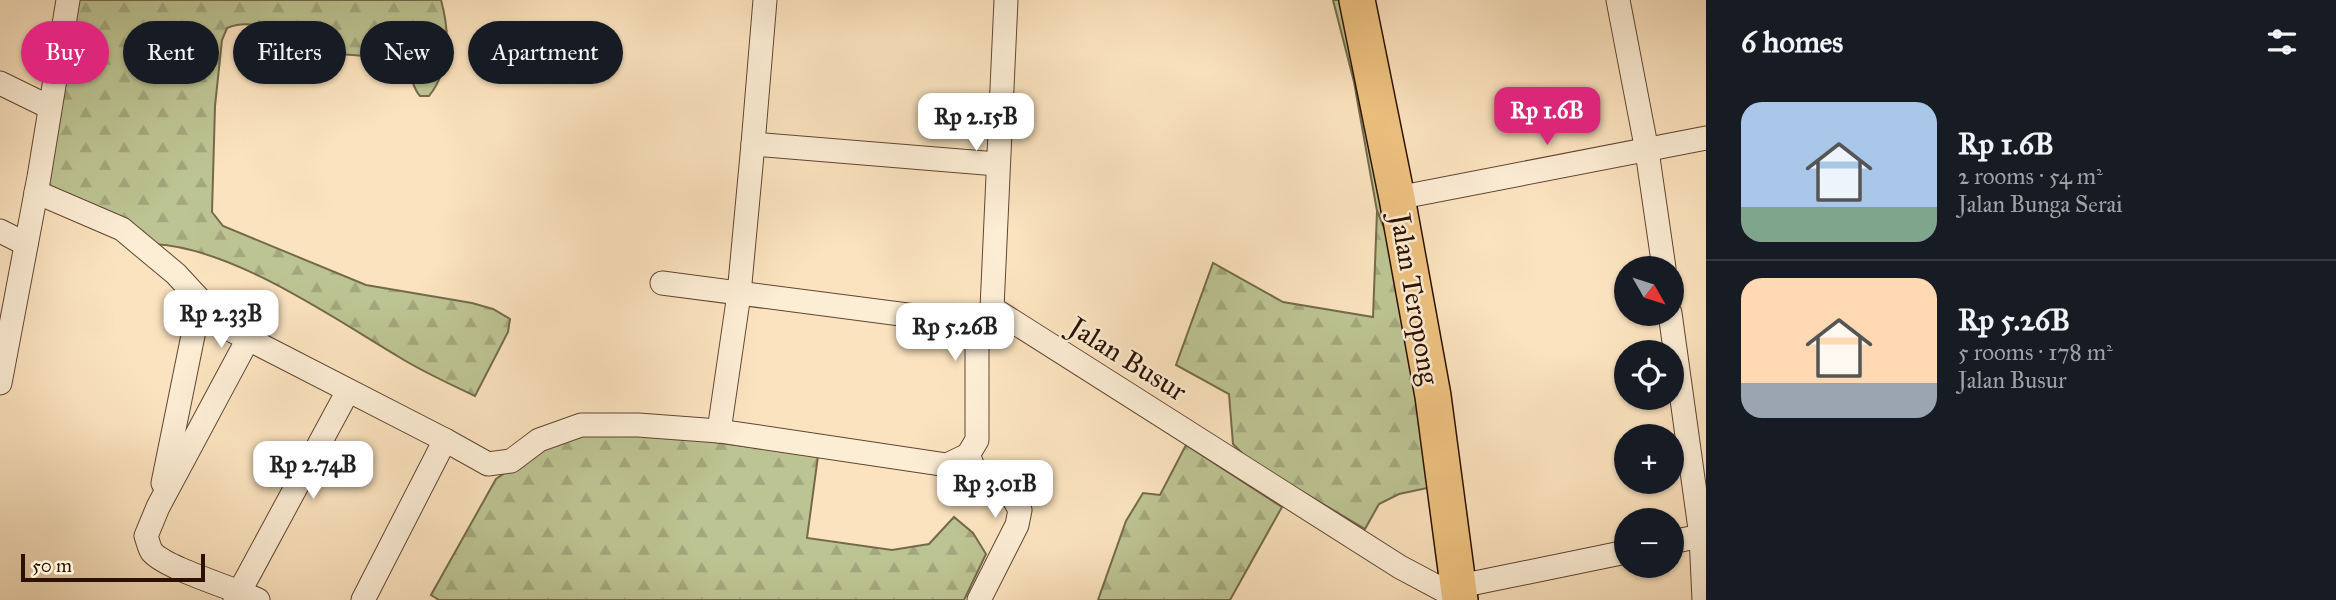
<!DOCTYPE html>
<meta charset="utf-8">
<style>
:root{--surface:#171b24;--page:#20242c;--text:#f1f3f6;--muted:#9ea1a6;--line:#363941;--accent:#db2777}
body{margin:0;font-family:"IM FELL Great Primer",serif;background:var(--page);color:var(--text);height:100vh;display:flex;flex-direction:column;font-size:26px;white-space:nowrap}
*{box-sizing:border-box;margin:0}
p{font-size:23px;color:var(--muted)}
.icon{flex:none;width:38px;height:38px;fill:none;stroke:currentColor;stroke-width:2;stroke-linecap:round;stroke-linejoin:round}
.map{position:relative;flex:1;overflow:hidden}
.panel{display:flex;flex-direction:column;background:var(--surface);width:630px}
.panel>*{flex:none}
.guide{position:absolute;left:21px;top:21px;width:665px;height:63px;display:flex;gap:14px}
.needle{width:46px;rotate:129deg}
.tools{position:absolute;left:1614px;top:256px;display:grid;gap:14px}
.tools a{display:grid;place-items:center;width:70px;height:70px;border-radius:50%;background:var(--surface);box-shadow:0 2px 5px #0004;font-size:35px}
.scale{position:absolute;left:21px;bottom:18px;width:184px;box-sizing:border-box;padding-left:7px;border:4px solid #2c1000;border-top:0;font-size:19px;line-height:24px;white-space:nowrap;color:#2c1000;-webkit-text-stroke:5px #fcedd5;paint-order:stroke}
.price{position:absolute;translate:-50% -60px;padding:0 16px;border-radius:14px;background:#fff;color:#222;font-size:23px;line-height:46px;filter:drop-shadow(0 2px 4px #0008)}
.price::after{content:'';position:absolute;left:50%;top:42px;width:21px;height:16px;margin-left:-10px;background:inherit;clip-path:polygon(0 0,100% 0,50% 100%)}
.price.selected{background:var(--accent);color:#fff}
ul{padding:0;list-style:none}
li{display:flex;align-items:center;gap:21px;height:175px;padding:0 35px}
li+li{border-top:2px solid var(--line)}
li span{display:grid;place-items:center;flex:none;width:196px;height:140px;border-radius:21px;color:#555}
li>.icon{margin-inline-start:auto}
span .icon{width:84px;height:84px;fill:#fffc;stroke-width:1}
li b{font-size:30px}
h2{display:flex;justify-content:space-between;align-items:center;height:84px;padding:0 35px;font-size:30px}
.pill{padding:0 24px;border-radius:32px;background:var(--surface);box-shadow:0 2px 5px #0004;font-size:24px;line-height:63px}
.pill.selected{background:var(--accent);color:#fff}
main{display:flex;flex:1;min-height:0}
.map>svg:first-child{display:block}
.grass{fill:#bdc493;stroke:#746a4a;stroke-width:2}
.forest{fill:url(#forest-firs);stroke:#746a4a;stroke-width:2}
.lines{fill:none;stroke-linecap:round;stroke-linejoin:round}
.minor-casing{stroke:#604530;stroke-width:25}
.primary-casing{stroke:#2c1000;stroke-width:38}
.minor{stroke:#fcedd5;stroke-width:23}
.primary{stroke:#eec280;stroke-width:35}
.labels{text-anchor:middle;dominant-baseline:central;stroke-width:5;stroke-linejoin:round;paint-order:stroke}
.street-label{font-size:28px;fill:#2c1000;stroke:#fcedd5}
</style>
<main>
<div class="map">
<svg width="1706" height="600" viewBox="0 0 1706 600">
<defs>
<pattern id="forest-firs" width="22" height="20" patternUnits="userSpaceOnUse" patternTransform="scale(1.75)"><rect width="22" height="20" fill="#bdc493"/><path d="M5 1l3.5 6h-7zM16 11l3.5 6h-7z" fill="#a3a77d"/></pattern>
</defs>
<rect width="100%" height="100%" fill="#fbe3bf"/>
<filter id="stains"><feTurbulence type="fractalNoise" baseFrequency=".00286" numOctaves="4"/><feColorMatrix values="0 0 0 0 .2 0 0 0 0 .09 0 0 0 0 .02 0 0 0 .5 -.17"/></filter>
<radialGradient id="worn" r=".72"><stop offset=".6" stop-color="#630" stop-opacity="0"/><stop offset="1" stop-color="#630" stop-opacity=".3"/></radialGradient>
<polygon class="grass" points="1333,0 1346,0 1390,242 1377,211 1354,82"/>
<g class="forest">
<path d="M76,0H441C450,33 451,68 429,96H420C411,87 413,71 401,64C387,55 348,56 331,53C298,46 260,13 227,28L222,40L215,106L212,212L223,226L366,285L472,303L493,309L510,319L508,332L475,396C450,384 423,372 399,357C332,317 231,247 153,244L45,188Z"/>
<polygon points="1377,211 1390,242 1432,487 1399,494 1379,504 1365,529 1249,460 1233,444 1229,394 1176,365 1213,263 1283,302 1373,317"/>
<polygon points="578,433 684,438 818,456 807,538 892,550 929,544 954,517 973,533 986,554 964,600 439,600 431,595 496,479 543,446"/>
<polygon points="1186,445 1282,507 1230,600 1098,600 1126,521 1143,493 1160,495"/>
</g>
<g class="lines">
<defs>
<g id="minor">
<polyline points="1618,0 1647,151 1664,268"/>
<polyline points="0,83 49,107"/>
<polyline points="753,144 765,0"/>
<polyline points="36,192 122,229 176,274 225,327 445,440 488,464 511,461 539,440 581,425 638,425 719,431 947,465 968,455 977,440 977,324 992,308"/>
<polyline points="1397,198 1706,138"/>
<polyline points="0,231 26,244"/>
<polyline points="662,283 977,324"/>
<polyline points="992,308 1400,567 1460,599"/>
<polyline points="992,308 1006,0"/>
<polyline points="1670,313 1701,536 1704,600"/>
<path d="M248,339L158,507L146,536C148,541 149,548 152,552C167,569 234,588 258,600"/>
<polyline points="0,383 39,177 68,0"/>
<polyline points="719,431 739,294 753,144 997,164"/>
<polyline points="968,455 976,473 991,484 1011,494 1020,510 1017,525 979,600"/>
<polyline points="163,483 200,301"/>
<polyline points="1671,542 1706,535"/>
<polyline points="1460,586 1626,552"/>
<polyline points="235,600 348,391"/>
<polyline points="363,600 445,440"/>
</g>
<polyline id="primary" points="1357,0 1397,198 1433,396 1460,600"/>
</defs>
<use href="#minor" class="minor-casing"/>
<use href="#primary" class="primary-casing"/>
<use href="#minor" class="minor"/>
<use href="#primary" class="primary"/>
</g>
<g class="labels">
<g class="street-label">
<text transform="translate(1415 299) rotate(80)">Jalan Teropong</text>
<text transform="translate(1128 359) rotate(32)">Jalan Busur</text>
</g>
</g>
<rect width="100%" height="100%" filter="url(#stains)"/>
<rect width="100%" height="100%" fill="url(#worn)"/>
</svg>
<div class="tools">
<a><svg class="needle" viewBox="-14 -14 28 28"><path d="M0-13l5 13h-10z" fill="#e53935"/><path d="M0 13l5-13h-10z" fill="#9ea1a6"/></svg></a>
<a><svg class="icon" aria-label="locate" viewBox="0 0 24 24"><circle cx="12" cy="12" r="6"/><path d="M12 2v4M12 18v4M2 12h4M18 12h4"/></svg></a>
<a>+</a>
<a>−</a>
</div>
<div class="scale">50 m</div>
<b class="price selected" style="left:1547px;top:147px">Rp 1.6B</b>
<b class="price" style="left:976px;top:153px">Rp 2.15B</b>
<b class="price" style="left:221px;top:350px">Rp 2.33B</b>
<b class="price" style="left:955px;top:363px">Rp 5.26B</b>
<b class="price" style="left:313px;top:501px">Rp 2.74B</b>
<b class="price" style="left:995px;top:520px">Rp 3.01B</b>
<div class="guide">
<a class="pill selected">Buy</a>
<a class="pill">Rent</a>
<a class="pill">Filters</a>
<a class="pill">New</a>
<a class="pill">Apartment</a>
</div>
</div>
<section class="panel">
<h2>6 homes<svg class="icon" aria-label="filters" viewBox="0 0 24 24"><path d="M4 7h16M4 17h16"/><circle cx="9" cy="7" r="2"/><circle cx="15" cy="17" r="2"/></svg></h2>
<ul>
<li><span style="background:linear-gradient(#a9c7e8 75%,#7fa58c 0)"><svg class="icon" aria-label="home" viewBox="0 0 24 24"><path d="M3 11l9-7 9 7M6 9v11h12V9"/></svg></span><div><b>Rp 1.6B</b><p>2 rooms · 54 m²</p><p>Jalan Bunga Serai</p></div></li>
<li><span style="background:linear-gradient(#ffd9b3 75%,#9aa5b1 0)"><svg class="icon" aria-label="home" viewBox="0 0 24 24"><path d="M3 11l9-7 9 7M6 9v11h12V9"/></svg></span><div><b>Rp 5.26B</b><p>5 rooms · 178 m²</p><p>Jalan Busur</p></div></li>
</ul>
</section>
</main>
